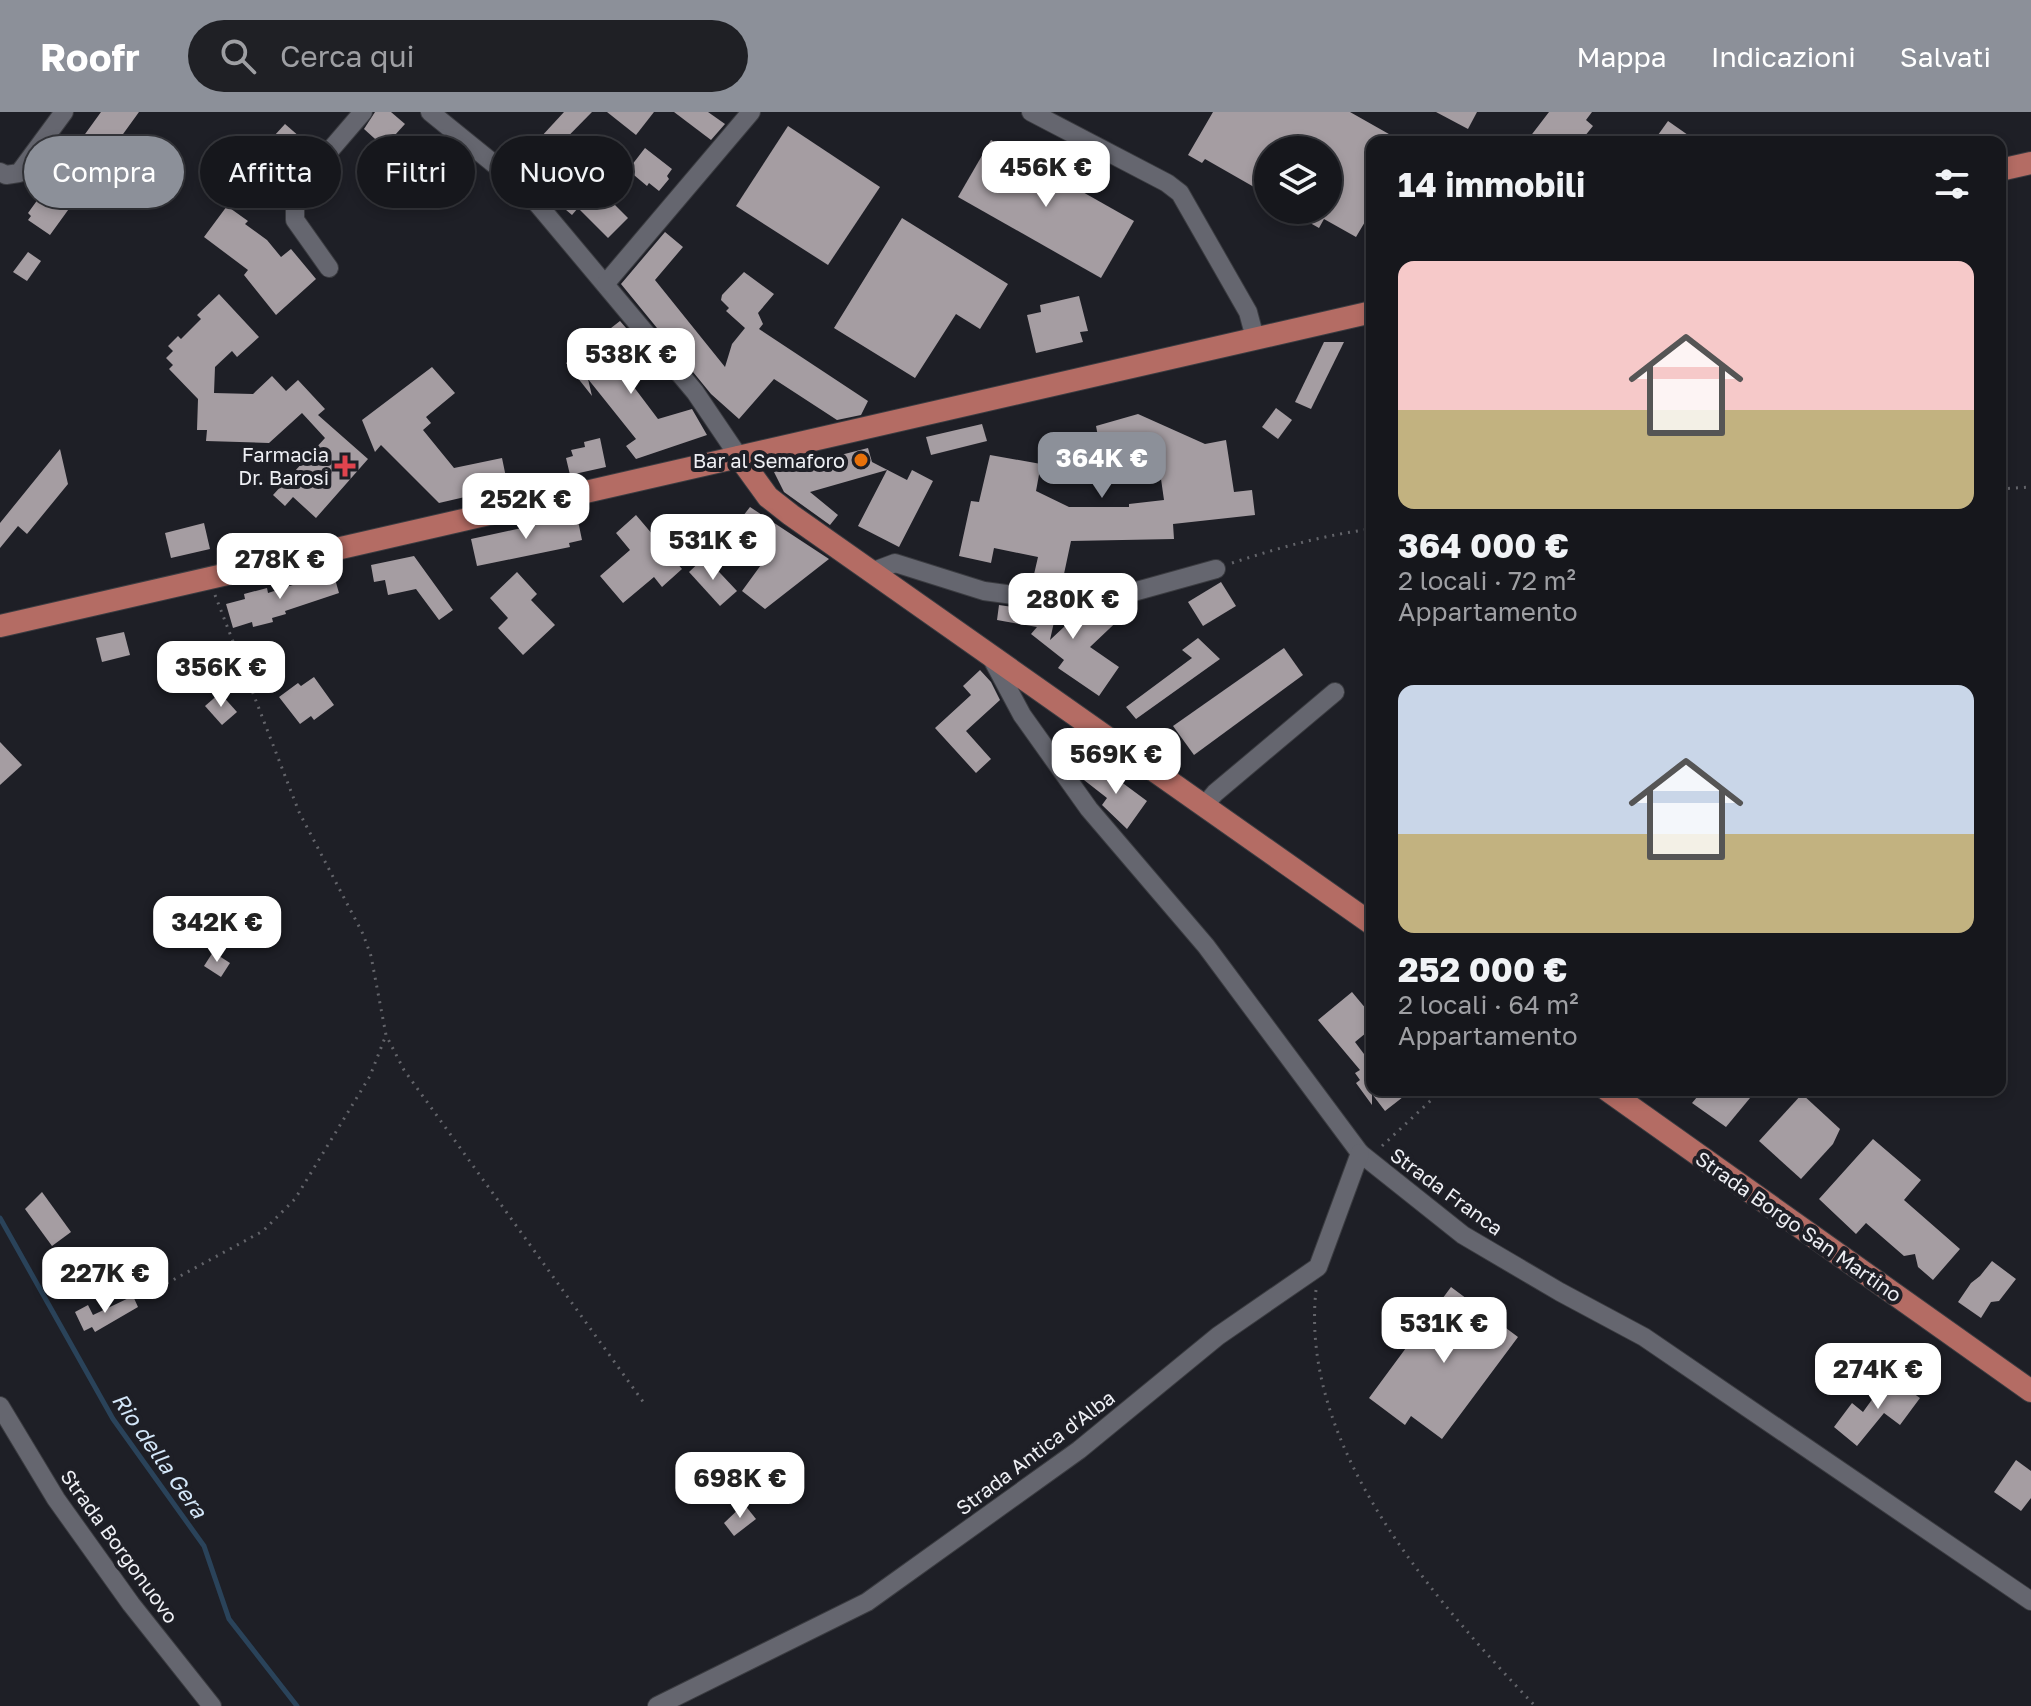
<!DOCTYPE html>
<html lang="it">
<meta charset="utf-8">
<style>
:root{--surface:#16171c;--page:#1f2025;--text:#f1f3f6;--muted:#9e9fa3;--line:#35363b;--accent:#8c9099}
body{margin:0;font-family:"Golos Text",sans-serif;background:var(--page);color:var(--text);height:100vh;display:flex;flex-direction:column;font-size:30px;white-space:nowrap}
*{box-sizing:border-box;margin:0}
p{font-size:26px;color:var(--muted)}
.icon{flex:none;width:44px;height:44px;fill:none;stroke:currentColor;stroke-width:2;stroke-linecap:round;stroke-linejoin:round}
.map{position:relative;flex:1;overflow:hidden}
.details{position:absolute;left:1366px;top:24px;width:640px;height:960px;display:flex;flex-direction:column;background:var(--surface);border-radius:16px;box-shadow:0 4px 12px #0003,0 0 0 2px var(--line)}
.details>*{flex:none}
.hud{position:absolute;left:24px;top:24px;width:760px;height:72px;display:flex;gap:16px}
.tools{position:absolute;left:1254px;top:24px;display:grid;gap:16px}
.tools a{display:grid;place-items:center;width:88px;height:88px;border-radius:50%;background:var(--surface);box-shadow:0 4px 12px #0003,0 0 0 2px var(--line);font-size:40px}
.price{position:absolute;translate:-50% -68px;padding:0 18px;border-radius:16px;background:#fff;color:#222;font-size:26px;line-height:52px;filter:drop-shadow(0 2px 4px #0008)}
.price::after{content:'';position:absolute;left:50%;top:48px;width:24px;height:18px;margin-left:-12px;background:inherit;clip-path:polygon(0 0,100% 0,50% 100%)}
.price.on{background:var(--accent);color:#fff}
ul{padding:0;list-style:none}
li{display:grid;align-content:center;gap:16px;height:424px;padding:0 32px}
li span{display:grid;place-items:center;height:248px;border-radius:16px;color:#555}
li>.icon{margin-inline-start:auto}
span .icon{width:144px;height:144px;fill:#fffc;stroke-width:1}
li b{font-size:34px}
h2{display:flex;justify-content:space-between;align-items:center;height:96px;padding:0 32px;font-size:34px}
.pill{padding:0 28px;border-radius:36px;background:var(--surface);box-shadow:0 4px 12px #0003,0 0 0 2px var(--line);font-size:28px;line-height:72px}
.pill.on{background:var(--accent);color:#fff}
header{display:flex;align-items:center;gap:48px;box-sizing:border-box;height:112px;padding:0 40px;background:var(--accent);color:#fff}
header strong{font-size:38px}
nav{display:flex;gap:44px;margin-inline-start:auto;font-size:28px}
.search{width:560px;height:72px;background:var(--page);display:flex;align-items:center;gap:20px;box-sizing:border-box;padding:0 28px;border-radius:44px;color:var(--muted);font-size:30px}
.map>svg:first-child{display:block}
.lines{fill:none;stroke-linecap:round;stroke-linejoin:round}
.stream{stroke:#2a435a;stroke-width:5}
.building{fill:#a59da2}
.minor-casing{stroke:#3b3c41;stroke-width:20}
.major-casing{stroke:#3b3c41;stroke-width:24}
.path{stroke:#63646a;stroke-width:3;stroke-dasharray:2 6;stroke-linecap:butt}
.minor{stroke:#65666f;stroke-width:18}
.major{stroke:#b46c64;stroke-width:22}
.food-dot{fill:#e8710a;stroke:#1e1f26;stroke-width:3}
.health-dot{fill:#e0444e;stroke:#1e1f26;stroke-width:3}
.labels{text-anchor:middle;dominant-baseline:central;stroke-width:8;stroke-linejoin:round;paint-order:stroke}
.poi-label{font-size:20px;fill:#eeeff4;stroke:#1e1f26;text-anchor:end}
.street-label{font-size:20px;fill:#eeeff4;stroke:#1e1f26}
.water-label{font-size:22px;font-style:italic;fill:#d3e6f8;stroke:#1e1f26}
</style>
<header>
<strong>Roofr</strong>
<div class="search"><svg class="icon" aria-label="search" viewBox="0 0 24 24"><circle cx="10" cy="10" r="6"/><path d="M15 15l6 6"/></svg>Cerca qui</div>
<nav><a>Mappa</a><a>Indicazioni</a><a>Salvati</a></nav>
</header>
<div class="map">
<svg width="2031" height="1594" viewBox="0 0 2031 1594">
<rect width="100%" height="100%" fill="#1e1f26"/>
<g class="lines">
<polyline class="stream" points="0,1106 113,1307 204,1434 229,1507 297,1594"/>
</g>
<g class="building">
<polygon points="101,0 139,0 50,123 28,108 31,104 28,101"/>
<polygon points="375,0 391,0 405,12 384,35 364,17"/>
<polygon points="564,0 592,0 529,64 517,51"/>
<polygon points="607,0 654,0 636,23"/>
<polygon points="674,0 708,0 725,12 711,28"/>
<polygon points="1213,0 1350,0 1403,30 1372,30 1372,98 1356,125 1324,107 1319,116 1287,98 1328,98 1328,38 1268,38 1268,83 1205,47 1202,51 1188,43"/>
<polygon points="1436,0 1477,0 1468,17"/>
<polygon points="1549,0 1592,0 1586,8 1593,14 1580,30 1526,30"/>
<polygon points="1668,9 1698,30 1653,30"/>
<polygon points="285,12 308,32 297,45 274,24"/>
<polygon points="788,14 880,75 828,153 736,94"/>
<polygon points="991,28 1134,109 1101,166 958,85"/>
<polygon points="444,30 463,46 453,57 434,40"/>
<polygon points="645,36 672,57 667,64 669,67 659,79 649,71 647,74 628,58"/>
<polygon points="599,47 610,56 596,74 628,106 608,126 578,96 572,103 559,92"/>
<polygon points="227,94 248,109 245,112 267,128 281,145 291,137 316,167 276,203 244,163 248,158 204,125"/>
<polygon points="902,106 1008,172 980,217 956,202 915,266 834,216"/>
<polygon points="665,120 683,135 655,168 725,255 732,232 745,216 726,199 729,196 721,188 722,183 744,160 774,182 758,201 763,212 759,217 868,289 861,303 837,308 774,267 739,307 711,282 621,172"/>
<polygon points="28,140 41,149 27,169 13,160"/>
<polygon points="219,182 259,225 237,245 232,239 215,255 214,281 253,282 272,264 286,279 298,268 325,297 318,303 368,347 316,406 293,385 285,394 273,383 325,326 302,301 269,331 206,329 207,318 197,318 198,287 169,257 173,253 166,246 173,239 168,234 178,224 181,227 201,207 197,203"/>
<polygon points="1079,184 1088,219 1080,220 1083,230 1036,241 1027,203 1041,200 1040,193"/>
<polygon points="620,209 639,231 615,250 658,307 692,297 707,323 636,347 626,334 636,327 588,267 592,284 566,251"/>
<polygon points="1324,230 1344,230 1311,297 1295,290"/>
<polygon points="432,255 455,281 426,305 431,311 423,318 454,356 502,346 508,375 439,391 381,333 375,340 362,308"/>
<polygon points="1276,296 1292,308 1278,327 1262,315"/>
<polygon points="1138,302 1205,332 1226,328 1234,380 1252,378 1255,403 1173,412 1174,427 1071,429 1061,476 1032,471 1038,445 994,436 991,451 959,444 971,389 979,390 990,343 1041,352 1036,379 1069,395 1129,395 1129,392 1164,388 1157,339 1103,350 1096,314"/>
<polygon points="982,312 987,329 931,343 926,325"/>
<polygon points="600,326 606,355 570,363 566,346 573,344 571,338 585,335 584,330"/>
<polygon points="868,336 872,350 907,368 912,358 933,369 899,435 858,414 887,358 810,380 838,403 830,413 784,380 774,360"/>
<polygon points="60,337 68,372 27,422 18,414 0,436 0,411"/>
<polygon points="750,395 829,447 765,497 742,479 774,435 736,413"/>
<polygon points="636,403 682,457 662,475 654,465 623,491 600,464 630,438 616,421"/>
<polygon points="577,404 582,428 569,431 570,435 477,454 471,427"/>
<polygon points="204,411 210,437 171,446 165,421"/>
<polygon points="414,444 453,498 439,508 416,477 388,483 385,468 374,470 371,453"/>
<polygon points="705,445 737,479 720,494 689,460"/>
<polygon points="333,460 339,481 285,499 286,502 272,506 273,510 253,515 252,510 233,516 226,492 245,487 244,482 267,476 268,481"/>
<polygon points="517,460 537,482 531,488 555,513 523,543 498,516 508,506 490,486"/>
<polygon points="1221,470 1236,494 1203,514 1188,490"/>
<polygon points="999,493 1056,501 1050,528 1081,499 1123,494 1128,499 1090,535 1119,555 1099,584 1058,556 1064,548 1031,522 1037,515 997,508"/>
<polygon points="124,520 130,543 102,550 96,526"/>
<polygon points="1198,526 1220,547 1136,607 1126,595 1192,546 1182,538"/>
<polygon points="1284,536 1303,563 1194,643 1173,614"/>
<polygon points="980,558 991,570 1000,588 966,619 991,647 976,661 935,616 971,583 963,574"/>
<polygon points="314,565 334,593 314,608 311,604 300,612 279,585 298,571 301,574"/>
<polygon points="220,581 237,600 222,613 205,594"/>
<polygon points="0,630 22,653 0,673"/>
<polygon points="1097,652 1147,689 1127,717 1102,693 1107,686 1084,668"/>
<polygon points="213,840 230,851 221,865 204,854"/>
<polygon points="1352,880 1372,904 1372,916 1355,930 1370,950 1372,948 1372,978 1412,978 1385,999 1372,982 1372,993 1356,971 1360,968 1355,961 1360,958 1318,908"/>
<polygon points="1703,978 1740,978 1750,986 1726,1015 1692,991"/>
<polygon points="1802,982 1840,1017 1833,1032 1801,1067 1759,1029"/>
<polygon points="1873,1027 1921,1068 1904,1088 1960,1137 1933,1168 1918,1155 1915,1142 1904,1144 1866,1111 1856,1122 1819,1087"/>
<polygon points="42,1080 71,1120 52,1134 25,1097"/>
<polygon points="1992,1149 2016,1167 1999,1189 1991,1190 1981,1206 1958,1190 1971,1171 1980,1164"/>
<polygon points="1451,1175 1518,1225 1442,1327 1411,1304 1405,1313 1369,1286"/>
<polygon points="133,1184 138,1195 95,1220 92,1215 84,1219 75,1200 88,1193 93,1203"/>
<polygon points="1889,1264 1920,1286 1900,1313 1884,1301 1857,1334 1834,1315 1852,1291 1863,1300"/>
<polygon points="2016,1348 2031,1359 2031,1386 2021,1399 1994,1380"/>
<polygon points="744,1392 756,1407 734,1424 724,1411"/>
</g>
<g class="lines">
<defs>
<g id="minor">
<polyline points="430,0 525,77 695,280 739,345"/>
<polyline points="1031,0 1167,71 1180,81 1248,200 1255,226"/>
<polyline points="0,60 6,63 19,61 64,0"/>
<polyline points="329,156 295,108 295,79 363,0"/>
<polyline points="606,171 751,0"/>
<polyline points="871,460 895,451 984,479 1057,489 1126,482 1216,457"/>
<polyline points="991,545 1022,603 1089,697 1206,834 1360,1041 1463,1123 1560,1180 1644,1225 2031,1489"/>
<polyline points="1204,694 1215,681 1335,580"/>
<polyline points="0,1294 56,1387 131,1492 212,1594"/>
<polyline points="657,1594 867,1490 1079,1338 1218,1224 1318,1155 1360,1041"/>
</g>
<g id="major">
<polyline points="2000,58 2031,51"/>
<polyline points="739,345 768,385 791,403 1372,812"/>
<polyline points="0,514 1372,200"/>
<polyline points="1607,978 2031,1279"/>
</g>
</defs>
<use href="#minor" class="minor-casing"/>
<use href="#major" class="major-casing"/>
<g class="path">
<polyline points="2000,377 2031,375"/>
<path d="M1232,451C1278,436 1324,423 1372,417"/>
<polyline points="215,483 299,700 363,822 371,844 386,923 404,958 644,1291"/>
<polyline points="1382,1034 1442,978"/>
<polyline points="123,1164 143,1176 160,1175 263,1119 295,1087 370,964 386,923"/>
<path d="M1316,1178C1299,1336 1434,1487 1535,1594"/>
</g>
<use href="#minor" class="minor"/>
<use href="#major" class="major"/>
</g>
<circle class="food-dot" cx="861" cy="348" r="8"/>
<path class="health-dot" d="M341 342h8v8h8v8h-8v8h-8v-8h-8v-8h8z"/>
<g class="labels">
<g class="poi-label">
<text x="329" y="342">Farmacia<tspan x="329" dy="23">Dr. Barosi</tspan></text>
<text x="845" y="348">Bar al Semaforo</text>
</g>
<g class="street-label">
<text transform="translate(1447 1079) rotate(36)">Strada Franca</text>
<text transform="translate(1799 1114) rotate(35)">Strada Borgo San Martino</text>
<text transform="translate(1035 1340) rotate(-37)">Strada Antica d'Alba</text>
<text transform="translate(120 1434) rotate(54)">Strada Borgonuovo</text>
</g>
<g class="water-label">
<text transform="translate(160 1343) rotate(55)">Rio della Gera</text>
</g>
</g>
</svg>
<div class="tools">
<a><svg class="icon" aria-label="layers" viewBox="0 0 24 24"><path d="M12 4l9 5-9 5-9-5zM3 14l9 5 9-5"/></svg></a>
</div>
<b class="price" style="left:1046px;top:97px">456K €</b>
<b class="price" style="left:631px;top:284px">538K €</b>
<b class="price on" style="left:1102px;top:388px">364K €</b>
<b class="price" style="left:526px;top:429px">252K €</b>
<b class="price" style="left:713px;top:470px">531K €</b>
<b class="price" style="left:280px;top:489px">278K €</b>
<b class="price" style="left:1073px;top:529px">280K €</b>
<b class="price" style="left:221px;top:597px">356K €</b>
<b class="price" style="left:1116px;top:684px">569K €</b>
<b class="price" style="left:217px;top:852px">342K €</b>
<b class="price" style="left:105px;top:1203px">227K €</b>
<b class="price" style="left:1444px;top:1253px">531K €</b>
<b class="price" style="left:1878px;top:1299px">274K €</b>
<b class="price" style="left:740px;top:1408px">698K €</b>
<div class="hud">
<a class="pill on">Compra</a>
<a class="pill">Affitta</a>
<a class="pill">Filtri</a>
<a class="pill">Nuovo</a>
</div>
<section class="details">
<h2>14 immobili<svg class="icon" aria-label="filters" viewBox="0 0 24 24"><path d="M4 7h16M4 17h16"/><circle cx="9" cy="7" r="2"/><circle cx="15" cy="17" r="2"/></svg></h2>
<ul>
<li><span style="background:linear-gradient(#f6c9c9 60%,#c2b280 0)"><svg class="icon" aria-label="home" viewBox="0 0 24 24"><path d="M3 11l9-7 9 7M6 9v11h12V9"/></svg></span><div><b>364 000 €</b><p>2 locali · 72 m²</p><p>Appartamento</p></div></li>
<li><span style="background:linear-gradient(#c9d6e8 60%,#c2b280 0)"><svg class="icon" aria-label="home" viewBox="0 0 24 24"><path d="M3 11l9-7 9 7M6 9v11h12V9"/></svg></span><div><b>252 000 €</b><p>2 locali · 64 m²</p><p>Appartamento</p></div></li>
</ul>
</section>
</div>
